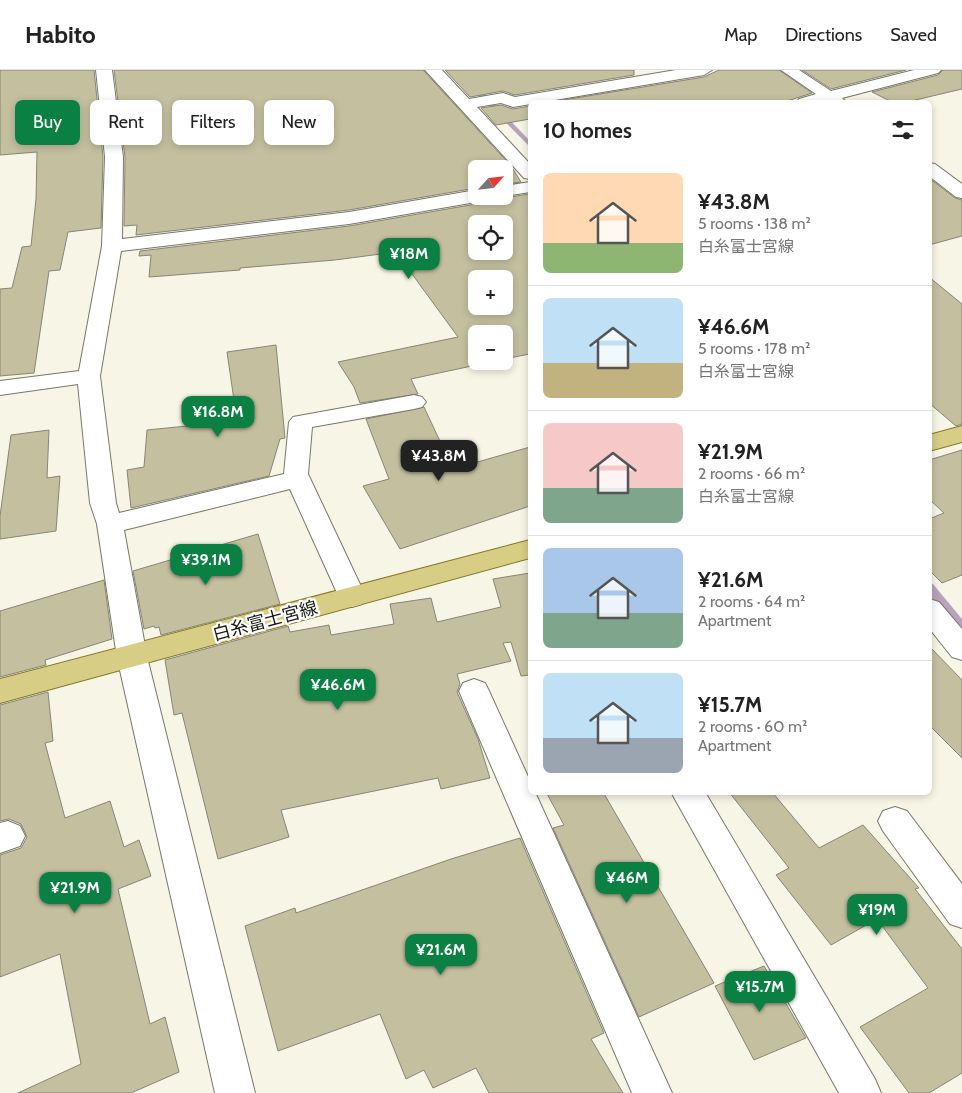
<!DOCTYPE html>
<meta charset="utf-8">
<style>
:root{--surface:#fff;--page:#f6f6f6;--text:#222;--muted:#767676;--line:#e0e0e0;--accent:#0b8043}
body{margin:0;font-family:Cabin,"Noto Sans JP",sans-serif;background:var(--page);color:var(--text);height:100vh;display:flex;flex-direction:column;font-size:19px;white-space:nowrap}
*{box-sizing:border-box;margin:0}
p{font-size:16px;color:var(--muted)}
.icon{flex:none;width:28px;height:28px;fill:none;stroke:currentColor;stroke-width:2;stroke-linecap:round;stroke-linejoin:round}
.map{position:relative;flex:1;overflow:hidden}
.sheet{position:absolute;left:528px;top:30px;width:404px;height:695px;display:flex;flex-direction:column;background:var(--surface);border-radius:8px;box-shadow:0 2px 8px #0003}
.sheet>*{flex:none}
.banner{position:absolute;left:15px;top:30px;width:438px;height:45px;display:flex;gap:10px}
.needle{width:32px;rotate:63deg}
.fabs{position:absolute;left:468px;top:90px;display:grid;gap:10px}
.fabs a{display:grid;place-items:center;width:45px;height:45px;border-radius:8px;background:var(--surface);box-shadow:0 2px 8px #0003;font-size:25px}
.price{position:absolute;translate:-50% -42px;padding:0 11px;border-radius:10px;background:var(--accent);color:#fff;font-size:16px;line-height:32px;filter:drop-shadow(0 1px 2px #0008)}
.price::after{content:'';position:absolute;left:50%;top:30px;width:15px;height:11px;margin-left:-8px;background:inherit;clip-path:polygon(0 0,100% 0,50% 100%)}
.price.selected{background:#222;color:#fff}
ul{padding:0;list-style:none}
li{display:flex;align-items:center;gap:15px;height:125px;padding:0 15px}
li+li{border-top:1px solid var(--line)}
li span{display:grid;place-items:center;flex:none;width:140px;height:100px;border-radius:8px;color:#555}
li>.icon{margin-inline-start:auto}
span .icon{width:60px;height:60px;fill:#fffc;stroke-width:1}
li b{font-size:21px}
h2{display:flex;justify-content:space-between;align-items:center;height:60px;padding:0 15px;font-size:21px}
.chip{padding:0 18px;border-radius:8px;background:var(--surface);box-shadow:0 2px 8px #0003;font-size:18px;line-height:45px}
.chip.selected{background:var(--accent);color:#fff}
header{display:flex;align-items:center;gap:30px;box-sizing:border-box;height:70px;padding:0 25px;background:var(--surface);border-bottom:1px solid var(--line)}
header strong{font-size:24px}
nav{display:flex;gap:28px;margin-inline-start:auto;font-size:18px}
.map>svg:first-child{display:block}
.lines{fill:none;stroke-linecap:round;stroke-linejoin:round}
.stream{fill:#b7a3be;fill-rule:evenodd}
.building{fill:#c3bf9f;stroke:#878577;fill-rule:evenodd}
.minor-casing{stroke:#797769;stroke-width:2}
.major-casing{stroke:#837828;stroke-width:2}
.minor{fill:#fff;fill-rule:evenodd}
.major{fill:#d7cd85;fill-rule:evenodd}
.labels{text-anchor:middle;dominant-baseline:central;stroke-width:4.5;stroke-linejoin:round;paint-order:stroke}
.street-label{font-size:18px;fill:#191813;stroke:#fff}
</style>
<header>
<strong>Habito</strong>
<nav><a>Map</a><a>Directions</a><a>Saved</a></nav>
</header>
<div class="map">
<svg width="962" height="1023" viewBox="0 0 962 1023">
<rect width="100%" height="100%" fill="#f7f5e5"/>
<g class="lines">
<g class="stream">
<polygon points="454,0 461,0 530,71 530,77"/>
<polygon points="929,513 933,514 962,549 962,563 957,561 929,525"/>
</g>
</g>
<g class="building">
<polygon points="0,0 94,0 103,87 101,158 68,162 60,200 49,201 34,303 0,306 0,219 12,218 22,177 31,176 36,129 37,82 0,85"/>
<polygon points="114,0 423,0 511,96 521,112 504,114 504,99 476,99 476,118 349,140 136,165 137,155 124,156 125,87"/>
<polygon points="445,0 634,0 634,5 515,25 503,21 470,27"/>
<polygon points="719,0 779,0 812,23 784,32 551,32 704,7"/>
<polygon points="802,0 906,0 831,19"/>
<polygon points="943,0 962,0 962,19 907,32 892,32 872,22 938,5"/>
<polygon points="501,35 513,39 530,36 530,49 496,55 481,38"/>
<polygon points="929,108 955,128 962,130 962,166 929,175"/>
<path d="M529,124L530,284L504,289V264H476V291H495L411,309L418,324L360,333L354,317L338,292L458,267L396,182L335,190L240,198V200L149,207L151,185L139,186L140,181L349,156L476,134L484,131L487,126L504,128ZM476,154H504V181H476ZM476,209H504V236H476Z"/>
<polygon points="929,207 962,234 962,354 956,356 929,333"/>
<polygon points="276,275 285,368 280,369 269,406 131,438 127,400 144,397 147,360 237,351 227,282"/>
<polygon points="424,337 453,399 530,377 530,436 400,479 363,416 389,409 366,349"/>
<polygon points="49,360 47,408 60,406 56,461 0,469 0,446 11,365"/>
<polygon points="962,380 962,505 942,513 929,500 929,449 944,443 929,429 929,390"/>
<polygon points="258,464 280,534 161,565 159,557 155,558 154,556 144,559 133,501"/>
<polygon points="530,503 530,605 521,606 511,572 503,573 511,591 457,604 460,614 457,622 478,669 490,708 441,719 438,708 281,740 289,767 218,789 182,643 174,645 165,590 288,556 290,562 329,555 331,565 394,554 390,534 431,528 437,552 501,537 493,509"/>
<polygon points="104,510 112,569 45,590 46,595 0,607 0,541"/>
<polygon points="929,576 962,610 962,688 929,655"/>
<polygon points="48,622 53,671 45,673 65,748 110,731 124,777 139,770 151,806 118,819 150,954 165,947 179,1002 131,1023 18,1023 81,994 60,884 0,907 0,785 21,778 27,767 21,754 9,749 0,751 0,635"/>
<polygon points="546,722 603,722 714,913 639,947 553,758 564,755"/>
<polygon points="729,722 772,722 819,778 863,755 919,818 915,819 962,879 962,1003 929,1023 909,1023 860,957 928,918 877,849 831,875 776,805 789,798"/>
<polygon points="520,768 604,963 591,969 623,1023 489,1023 476,998 433,1018 424,1000 406,1009 380,944 278,981 245,856 295,838 296,843 451,789"/>
<polygon points="764,896 806,968 754,990 715,916"/>
</g>
<g class="lines">
<defs>
<g id="minor">
<polygon points="96,0 112,0 123,87 122,169 349,142 476,120 476,126 485,126 482,130 476,132 349,154 121,181 100,306 116,433 119,443 284,404 289,352 293,347 414,325 422,327 426,332 422,337 414,339 312,357 308,404 366,527 362,534 352,537 342,534 290,419 124,460 147,587 255,1023 215,1023 117,587 97,454 90,433 78,314 0,325 0,311 79,301 102,176 105,87"/>
<polygon points="425,0 442,0 469,29 503,23 515,27 676,0 712,0 704,5 513,37 501,33 477,37 530,94 530,109 524,108"/>
<polygon points="781,0 799,0 831,21 914,0 941,0 938,3 842,28 846,32 797,32 799,29 816,24"/>
<polygon points="929,93 935,94 962,114 962,128 956,127 929,106"/>
<polygon points="530,112 530,122 504,126 503,126 504,116"/>
<polygon points="929,529 939,532 962,559 962,590 952,587 929,558"/>
<polygon points="474,609 485,613 489,621 530,711 530,722 535,722 672,1023 632,1023 459,621 463,613"/>
<polygon points="671,722 705,722 875,1009 881,1023 839,1023"/>
<polygon points="895,737 907,741 962,814 962,858 950,854 883,761 878,751 883,741"/>
<polygon points="8,751 20,756 25,766 20,776 0,783 0,753"/>
</g>
<g id="major">
<polygon points="962,356 962,372 929,381 929,365"/>
<polygon points="530,470 530,488 0,633 0,609"/>
</g>
</defs>
<use href="#minor" class="minor-casing"/>
<use href="#major" class="major-casing"/>
<use href="#minor" class="minor"/>
<use href="#major" class="major"/>
</g>
<g class="labels">
<g class="street-label">
<text transform="translate(265 551) rotate(-15)">白糸富士宮線</text>
</g>
</g>
</svg>
<div class="fabs">
<a><svg class="needle" viewBox="-14 -14 28 28"><path d="M0-13l5 13h-10z" fill="#e53935"/><path d="M0 13l5-13h-10z" fill="#767676"/></svg></a>
<a><svg class="icon" aria-label="locate" viewBox="0 0 24 24"><circle cx="12" cy="12" r="6"/><path d="M12 2v4M12 18v4M2 12h4M18 12h4"/></svg></a>
<a>+</a>
<a>−</a>
</div>
<b class="price" style="left:409px;top:210px">¥18M</b>
<b class="price" style="left:218px;top:368px">¥16.8M</b>
<b class="price selected" style="left:439px;top:412px">¥43.8M</b>
<b class="price" style="left:206px;top:516px">¥39.1M</b>
<b class="price" style="left:338px;top:641px">¥46.6M</b>
<b class="price" style="left:627px;top:834px">¥46M</b>
<b class="price" style="left:75px;top:844px">¥21.9M</b>
<b class="price" style="left:877px;top:866px">¥19M</b>
<b class="price" style="left:441px;top:906px">¥21.6M</b>
<b class="price" style="left:760px;top:943px">¥15.7M</b>
<div class="banner">
<a class="chip selected">Buy</a>
<a class="chip">Rent</a>
<a class="chip">Filters</a>
<a class="chip">New</a>
</div>
<section class="sheet">
<h2>10 homes<svg class="icon" aria-label="filters" viewBox="0 0 24 24"><path d="M4 7h16M4 17h16"/><circle cx="9" cy="7" r="2"/><circle cx="15" cy="17" r="2"/></svg></h2>
<ul>
<li><span style="background:linear-gradient(#ffd9b3 70%,#8fb573 0)"><svg class="icon" aria-label="home" viewBox="0 0 24 24"><path d="M3 11l9-7 9 7M6 9v11h12V9"/></svg></span><div><b>¥43.8M</b><p>5 rooms · 138 m²</p><p>白糸富士宮線</p></div></li>
<li><span style="background:linear-gradient(#bfe0f5 65%,#c2b280 0)"><svg class="icon" aria-label="home" viewBox="0 0 24 24"><path d="M3 11l9-7 9 7M6 9v11h12V9"/></svg></span><div><b>¥46.6M</b><p>5 rooms · 178 m²</p><p>白糸富士宮線</p></div></li>
<li><span style="background:linear-gradient(#f6c9c9 65%,#7fa58c 0)"><svg class="icon" aria-label="home" viewBox="0 0 24 24"><path d="M3 11l9-7 9 7M6 9v11h12V9"/></svg></span><div><b>¥21.9M</b><p>2 rooms · 66 m²</p><p>白糸富士宮線</p></div></li>
<li><span style="background:linear-gradient(#a9c7e8 65%,#7fa58c 0)"><svg class="icon" aria-label="home" viewBox="0 0 24 24"><path d="M3 11l9-7 9 7M6 9v11h12V9"/></svg></span><div><b>¥21.6M</b><p>2 rooms · 64 m²</p><p>Apartment</p></div></li>
<li><span style="background:linear-gradient(#bfe0f5 65%,#9aa5b1 0)"><svg class="icon" aria-label="home" viewBox="0 0 24 24"><path d="M3 11l9-7 9 7M6 9v11h12V9"/></svg></span><div><b>¥15.7M</b><p>2 rooms · 60 m²</p><p>Apartment</p></div></li>
</ul>
</section>
</div>
